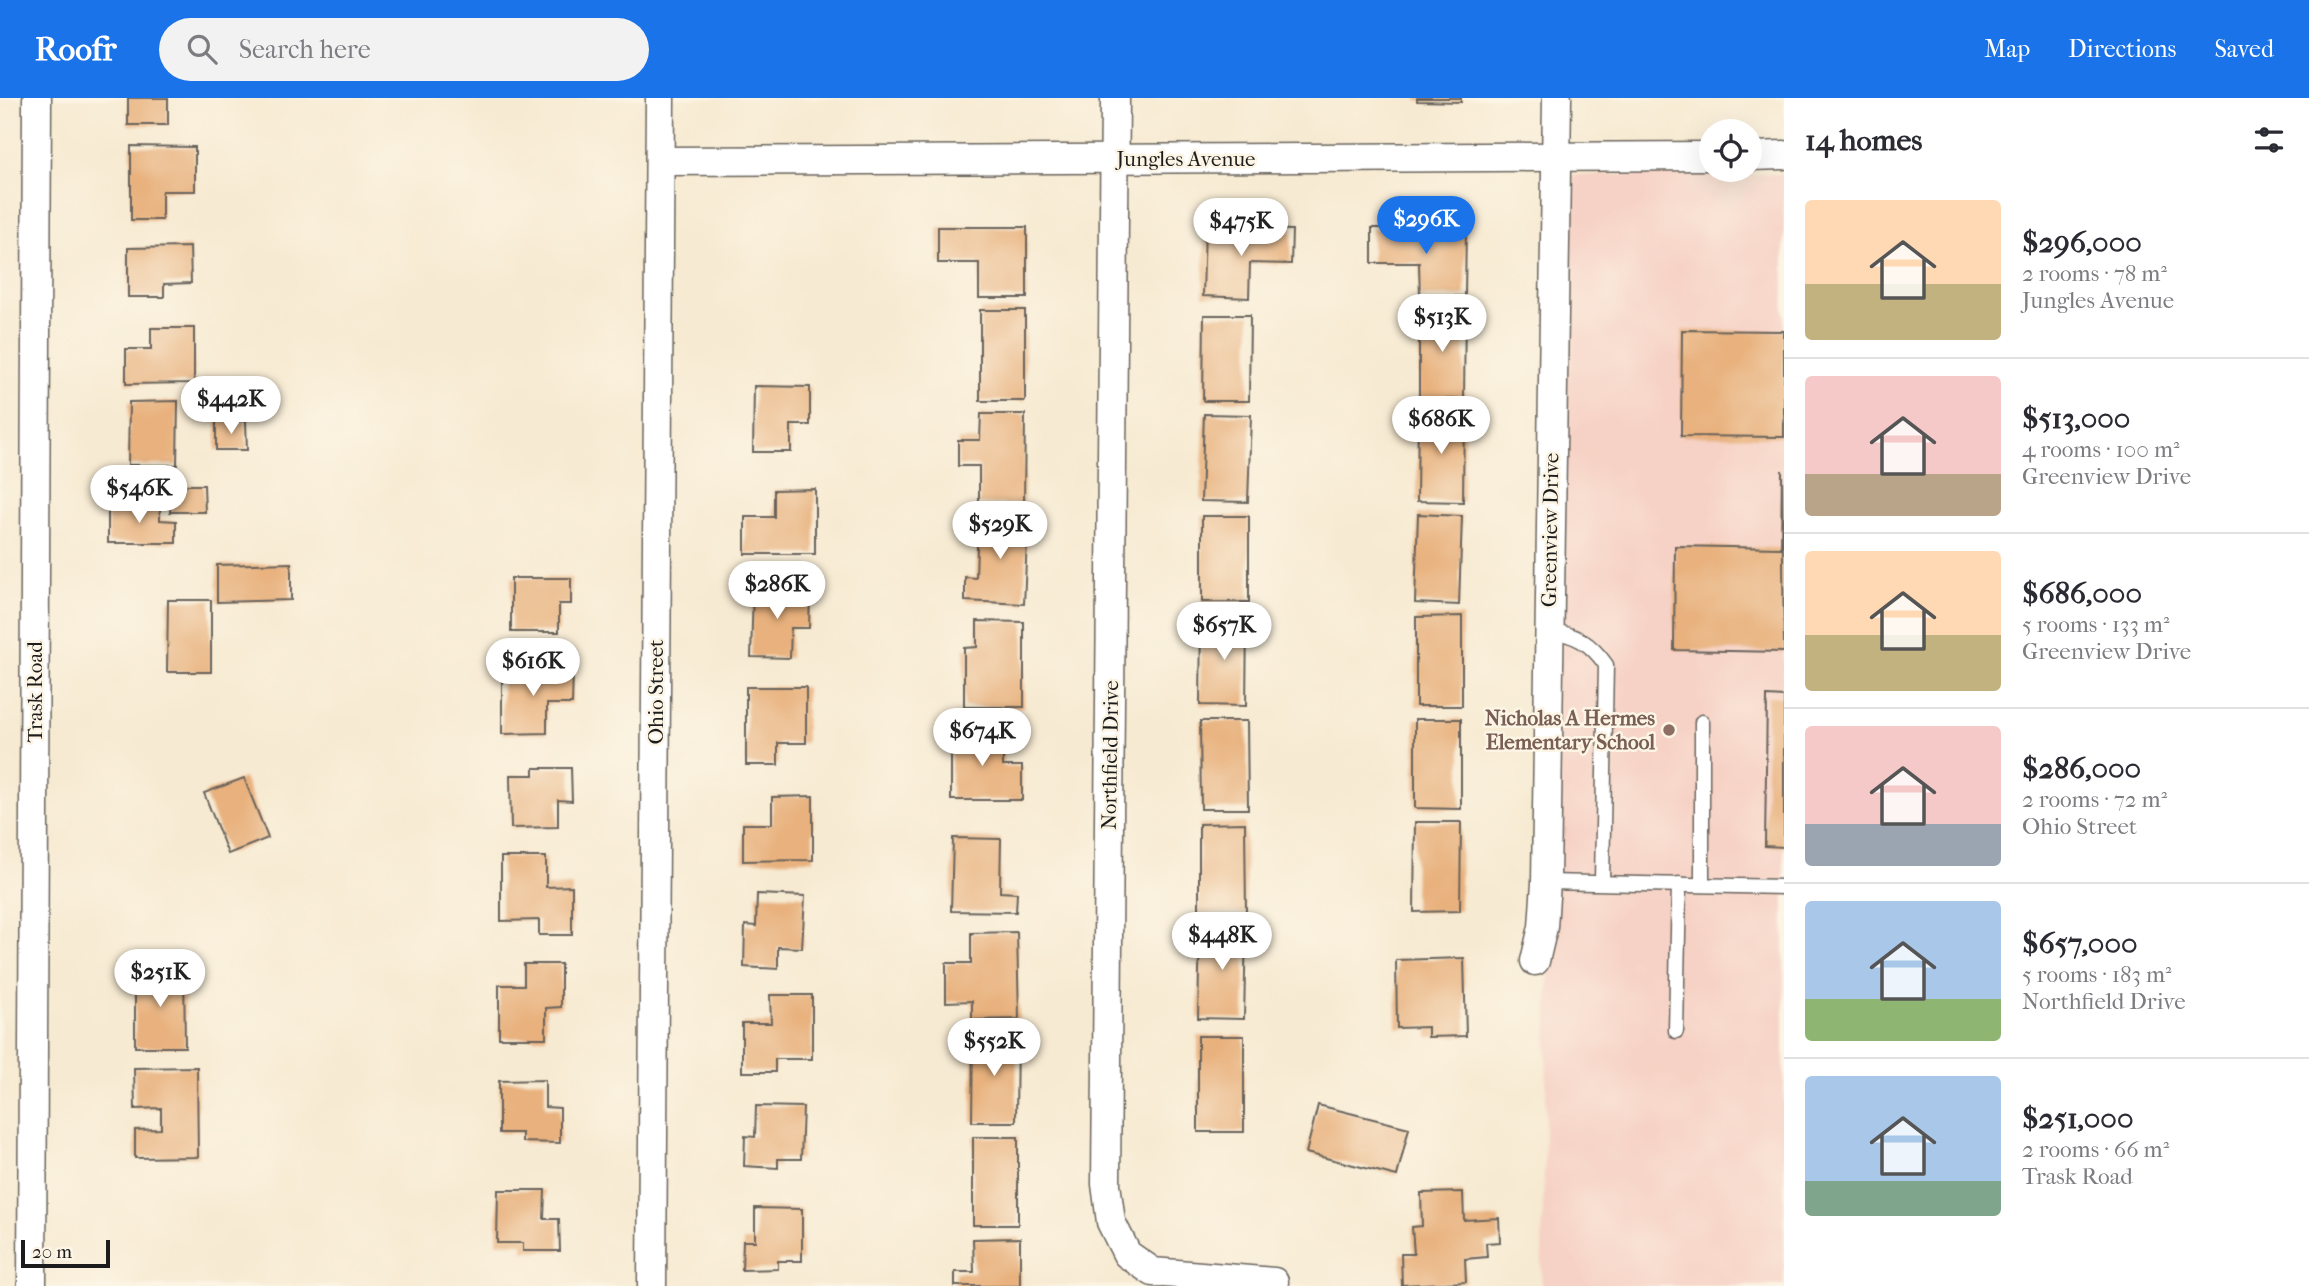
<!DOCTYPE html>
<meta charset="utf-8">
<style>
:root{--surface:#fff;--page:#f2f2f3;--text:#2b2b33;--muted:#7c7c81;--line:#e1e1e2;--accent:#1a73e8}
body{margin:0;font-family:"IM FELL French Canon",serif;background:var(--page);color:var(--text);height:100vh;display:flex;flex-direction:column;font-size:26px;white-space:nowrap}
*{box-sizing:border-box;margin:0}
p{font-size:23px;color:var(--muted)}
.icon{flex:none;width:38px;height:38px;fill:none;stroke:currentColor;stroke-width:2;stroke-linecap:round;stroke-linejoin:round}
.map{position:relative;flex:1;overflow:hidden}
.side{display:flex;flex-direction:column;background:var(--surface);width:525px}
.side>*{flex:none}
.controls{position:absolute;left:1699px;top:21px;display:grid;gap:14px}
.controls a{display:grid;place-items:center;width:63px;height:63px;border-radius:50%;background:var(--surface);box-shadow:0 7px 28px #0002;font-size:35px}
.scale{position:absolute;left:21px;bottom:18px;width:89px;box-sizing:border-box;padding-left:7px;border:4px solid #1c1c1c;border-top:0;font-size:19px;line-height:24px;white-space:nowrap;color:#1c1c1c;-webkit-text-stroke:5px #fcf5e5;paint-order:stroke}
.price{position:absolute;translate:-50% -60px;padding:0 16px;border-radius:24px;background:#fff;color:#222;font-size:23px;line-height:46px;filter:drop-shadow(0 2px 4px #0008)}
.price::after{content:'';position:absolute;left:50%;top:42px;width:21px;height:16px;margin-left:-10px;background:inherit;clip-path:polygon(0 0,100% 0,50% 100%)}
.price.selected{background:var(--accent);color:#fff}
ul{padding:0;list-style:none}
li{display:flex;align-items:center;gap:21px;height:175px;padding:0 21px}
li+li{border-top:2px solid var(--line)}
li span{display:grid;place-items:center;flex:none;width:196px;height:140px;border-radius:7px;color:#555}
li>.icon{margin-inline-start:auto}
span .icon{width:84px;height:84px;fill:#fffc;stroke-width:1}
li b{font-size:30px}
h2{display:flex;justify-content:space-between;align-items:center;height:84px;padding:0 21px;font-size:30px}
header{display:flex;align-items:center;gap:42px;box-sizing:border-box;height:98px;padding:0 35px;background:var(--accent);color:#fff}
header strong{font-size:33px}
nav{display:flex;gap:38px;margin-inline-start:auto;font-size:24px}
.search{width:490px;height:63px;background:var(--page);display:flex;align-items:center;gap:18px;box-sizing:border-box;padding:0 24px;border-radius:38px;color:var(--muted);font-size:26px}
main{display:flex;flex:1;min-height:0}
.map>svg:first-child{display:block}
.built{fill:#f6d1c5}
.building{fill:#e8b17d}
.lines{fill:none;stroke-linecap:round;stroke-linejoin:round}
.service-casing{stroke:#69645c;stroke-width:17}
.minor-casing{stroke:#69645c;stroke-width:31}
.service{stroke:#fff;stroke-width:14}
.minor{stroke:#fff;stroke-width:28}
.education-dot{fill:#8d6e63;stroke:#fcf5e5;stroke-width:2.5}
.labels{text-anchor:middle;dominant-baseline:central;stroke-width:5;stroke-linejoin:round;paint-order:stroke}
.street-label{font-size:21px;fill:#1c1c1c;stroke:#fcf5e5}
.education-label{font-size:21px;font-weight:bold;fill:#785e54;stroke:#fcf5e5;text-anchor:end}
</style>
<header>
<strong>Roofr</strong>
<div class="search"><svg class="icon" aria-label="search" viewBox="0 0 24 24"><circle cx="10" cy="10" r="6"/><path d="M15 15l6 6"/></svg>Search here</div>
<nav><a>Map</a><a>Directions</a><a>Saved</a></nav>
</header>
<main>
<div class="map">
<svg width="1784" height="1188" viewBox="0 0 1784 1188">
<rect width="100%" height="100%" fill="#fcf5e5"/>
<filter id="ink" filterUnits="userSpaceOnUse"><feTurbulence type="fractalNoise" baseFrequency=".0143" numOctaves="2"/><feDisplacementMap in="SourceGraphic" scale="14" xChannelSelector="R" yChannelSelector="G"/><feConvolveMatrix kernelMatrix="1 2 1 2 8 2 1 2 1" color-interpolation-filters="sRGB"/></filter>
<filter id="wash" filterUnits="userSpaceOnUse"><feTurbulence type="fractalNoise" baseFrequency=".00686" numOctaves="4" result="noise"/><feDisplacementMap in="SourceGraphic" scale="28" xChannelSelector="R" yChannelSelector="G"/><feGaussianBlur stdDeviation="1.57" result="paint"/><feColorMatrix in="noise" values="0 0 0 0 0 0 0 0 0 0 0 0 0 0 0 0 0 1.4 0 .05"/><feComposite in="paint" operator="in"/></filter>
<g filter="url(#wash)">
<rect width="100%" height="100%" fill="#f7ead2"/>
<polygon class="built" points="1784,76 1784,1188 1541,1188 1569,77"/>
<g id="blocks">
<g class="building">
<rect x="128" y="0" width="40" height="27"/>
<polygon points="1417,0 1461,0 1461,4 1417,3"/>
<polygon points="131,48 195,49 195,93 162,93 162,122 131,122"/>
<polygon points="938,129 1027,129 1027,200 979,200 979,165 938,165"/>
<polygon points="1205,130 1292,132 1291,166 1250,165 1249,200 1203,198"/>
<polygon points="1372,130 1466,130 1465,198 1420,199 1419,165 1372,165"/>
<polygon points="190,149 191,185 164,186 164,199 128,199 128,150"/>
<polygon points="1419,211 1465,211 1464,301 1419,301"/>
<rect x="980" y="212" width="45" height="91"/>
<polygon points="1204,217 1250,217 1249,303 1203,303"/>
<polygon points="151,230 194,230 194,285 126,286 126,251 151,251"/>
<polygon points="1682,232 1784,233 1784,339 1681,338"/>
<polygon points="754,288 810,289 810,327 791,327 791,354 753,354"/>
<polygon points="178,303 177,367 128,367 129,304"/>
<polygon points="1418,313 1464,313 1463,404 1417,403"/>
<polygon points="981,316 1025,316 1024,406 979,406 979,368 958,368 958,342 980,342"/>
<polygon points="1204,316 1251,317 1248,404 1201,403"/>
<polygon points="216,323 246,323 247,352 216,352"/>
<polygon points="1782,372 1784,554 1674,552 1675,448 1781,450"/>
<polygon points="170,387 204,387 205,414 170,414"/>
<polygon points="815,391 815,456 745,456 745,419 774,419 774,392"/>
<polygon points="160,405 160,422 176,423 176,445 108,445 108,406"/>
<polygon points="1418,416 1462,418 1459,507 1415,505"/>
<polygon points="978,418 1028,420 1024,506 965,503 965,479 976,480"/>
<rect x="1202" y="418" width="47" height="86"/>
<polygon points="291,465 291,502 217,504 217,467"/>
<polygon points="511,480 571,480 571,506 559,506 559,534 511,534"/>
<polygon points="753,492 810,494 809,530 791,530 790,560 751,559"/>
<polygon points="168,502 211,502 211,574 167,574"/>
<polygon points="1462,518 1462,608 1416,608 1416,519"/>
<polygon points="1201,520 1247,521 1246,608 1200,607"/>
<polygon points="977,523 1024,524 1024,609 964,609 964,550 977,549"/>
<polygon points="502,571 573,572 572,606 547,606 547,635 502,636"/>
<polygon points="746,589 806,589 806,645 778,645 778,667 746,667"/>
<polygon points="1767,598 1784,599 1784,749 1765,748"/>
<polygon points="1415,621 1461,621 1461,711 1415,710"/>
<polygon points="1200,623 1247,623 1248,711 1201,711"/>
<polygon points="951,633 1003,633 1003,668 1022,668 1022,702 951,702"/>
<polygon points="534,670 571,670 572,703 558,702 558,729 511,730 510,677 534,677"/>
<polygon points="244,680 268,740 228,756 204,695"/>
<polygon points="813,698 813,762 743,763 743,726 772,726 772,699"/>
<polygon points="1415,724 1461,724 1460,813 1414,814"/>
<polygon points="1245,725 1246,815 1199,815 1199,726"/>
<polygon points="953,740 1001,741 1000,794 1017,795 1016,814 951,813"/>
<polygon points="501,759 546,759 546,789 572,788 572,837 539,837 539,822 501,823"/>
<polygon points="757,796 805,798 802,850 778,849 778,871 744,869 745,827 756,828"/>
<polygon points="1200,828 1246,829 1244,921 1198,920"/>
<polygon points="1017,834 1019,921 972,922 972,903 946,904 946,865 971,865 971,835"/>
<polygon points="1464,860 1466,938 1428,939 1428,929 1397,930 1396,862"/>
<polygon points="524,866 561,866 561,909 546,910 546,940 499,940 499,887 524,887"/>
<polygon points="184,873 185,949 135,949 135,874"/>
<polygon points="770,897 812,897 812,961 775,961 775,974 742,974 742,925 771,925"/>
<polygon points="973,935 1017,935 1016,1024 972,1024"/>
<rect x="1198" y="938" width="46" height="96"/>
<polygon points="197,969 198,1059 135,1060 135,1032 161,1031 161,1010 135,1011 134,970"/>
<polygon points="545,982 545,1009 560,1010 560,1045 522,1044 522,1035 499,1035 499,983"/>
<polygon points="1318,1007 1409,1030 1397,1078 1306,1055"/>
<polygon points="756,1008 803,1009 801,1061 778,1061 778,1070 744,1068 745,1038 755,1039"/>
<rect x="973" y="1039" width="45" height="88"/>
<polygon points="498,1092 545,1092 544,1121 559,1121 560,1153 523,1153 523,1145 497,1145"/>
<polygon points="1463,1094 1464,1122 1499,1120 1500,1144 1486,1145 1487,1159 1465,1161 1466,1184 1402,1187 1401,1156 1414,1156 1412,1129 1422,1128 1421,1095"/>
<polygon points="755,1110 802,1111 802,1163 778,1163 778,1171 742,1172 743,1143 755,1143"/>
<polygon points="1020,1140 1020,1188 955,1188 955,1174 974,1174 973,1141"/>
</g>
</g>
</g>
<g filter="url(#ink)">
<use href="#blocks" fill-opacity="0" stroke="#69645c" stroke-width="2"/>
<g class="lines">
<defs>
<g id="service">
<path d="M1549,532C1576,537 1590,544 1606,567L1602,783"/>
<polyline points="1546,784 1784,789"/>
<polyline points="1702,787 1702,624"/>
<polyline points="1676,933 1679,786"/>
</g>
<g id="minor">
<polyline points="1115,0 1106,1086 1111,1124 1127,1156 1153,1174 1274,1184"/>
<polyline points="1750,58 1784,57"/>
<polyline points="660,63 1712,58"/>
<polyline points="1535,863 1543,829 1546,784 1557,0"/>
<polyline points="32,1188 37,0"/>
<polyline points="652,1188 660,0"/>
</g>
</defs>
<use href="#service" class="service-casing"/>
<use href="#minor" class="minor-casing"/>
<use href="#service" class="service"/>
<use href="#minor" class="minor"/>
</g>
</g>
<circle class="education-dot" cx="1669" cy="632" r="7"/>
<g class="labels">
<g class="street-label">
<text x="1186" y="61">Jungles Avenue</text>
<text transform="translate(1550 432) rotate(-89)">Greenview Drive</text>
<text transform="translate(35 594) rotate(-90)">Trask Road</text>
<text transform="translate(656 594) rotate(-90)">Ohio Street</text>
<text transform="translate(1110 657) rotate(-89)">Northfield Drive</text>
</g>
<g class="education-label">
<text x="1655" y="620">Nicholas A Hermes<tspan x="1655" dy="24">Elementary School</tspan></text>
</g>
</g>
</svg>
<div class="controls">
<a><svg class="icon" aria-label="locate" viewBox="0 0 24 24"><circle cx="12" cy="12" r="6"/><path d="M12 2v4M12 18v4M2 12h4M18 12h4"/></svg></a>
</div>
<div class="scale">20 m</div>
<b class="price selected" style="left:1426px;top:158px">$296K</b>
<b class="price" style="left:1241px;top:160px">$475K</b>
<b class="price" style="left:1442px;top:256px">$513K</b>
<b class="price" style="left:231px;top:338px">$442K</b>
<b class="price" style="left:1441px;top:358px">$686K</b>
<b class="price" style="left:139px;top:427px">$546K</b>
<b class="price" style="left:1000px;top:463px">$529K</b>
<b class="price" style="left:777px;top:523px">$286K</b>
<b class="price" style="left:1224px;top:564px">$657K</b>
<b class="price" style="left:533px;top:600px">$616K</b>
<b class="price" style="left:982px;top:670px">$674K</b>
<b class="price" style="left:1222px;top:874px">$448K</b>
<b class="price" style="left:160px;top:911px">$251K</b>
<b class="price" style="left:994px;top:980px">$552K</b>
</div>
<section class="side">
<h2>14 homes<svg class="icon" aria-label="filters" viewBox="0 0 24 24"><path d="M4 7h16M4 17h16"/><circle cx="9" cy="7" r="2"/><circle cx="15" cy="17" r="2"/></svg></h2>
<ul>
<li><span style="background:linear-gradient(#ffd9b3 60%,#c2b280 0)"><svg class="icon" aria-label="home" viewBox="0 0 24 24"><path d="M3 11l9-7 9 7M6 9v11h12V9"/></svg></span><div><b>$296,000</b><p>2 rooms · 78 m²</p><p>Jungles Avenue</p></div></li>
<li><span style="background:linear-gradient(#f6c9c9 70%,#b9a48a 0)"><svg class="icon" aria-label="home" viewBox="0 0 24 24"><path d="M3 11l9-7 9 7M6 9v11h12V9"/></svg></span><div><b>$513,000</b><p>4 rooms · 100 m²</p><p>Greenview Drive</p></div></li>
<li><span style="background:linear-gradient(#ffd9b3 60%,#c2b280 0)"><svg class="icon" aria-label="home" viewBox="0 0 24 24"><path d="M3 11l9-7 9 7M6 9v11h12V9"/></svg></span><div><b>$686,000</b><p>5 rooms · 133 m²</p><p>Greenview Drive</p></div></li>
<li><span style="background:linear-gradient(#f6c9c9 70%,#9aa5b1 0)"><svg class="icon" aria-label="home" viewBox="0 0 24 24"><path d="M3 11l9-7 9 7M6 9v11h12V9"/></svg></span><div><b>$286,000</b><p>2 rooms · 72 m²</p><p>Ohio Street</p></div></li>
<li><span style="background:linear-gradient(#a9c7e8 70%,#8fb573 0)"><svg class="icon" aria-label="home" viewBox="0 0 24 24"><path d="M3 11l9-7 9 7M6 9v11h12V9"/></svg></span><div><b>$657,000</b><p>5 rooms · 183 m²</p><p>Northfield Drive</p></div></li>
<li><span style="background:linear-gradient(#a9c7e8 75%,#7fa58c 0)"><svg class="icon" aria-label="home" viewBox="0 0 24 24"><path d="M3 11l9-7 9 7M6 9v11h12V9"/></svg></span><div><b>$251,000</b><p>2 rooms · 66 m²</p><p>Trask Road</p></div></li>
</ul>
</section>
</main>
